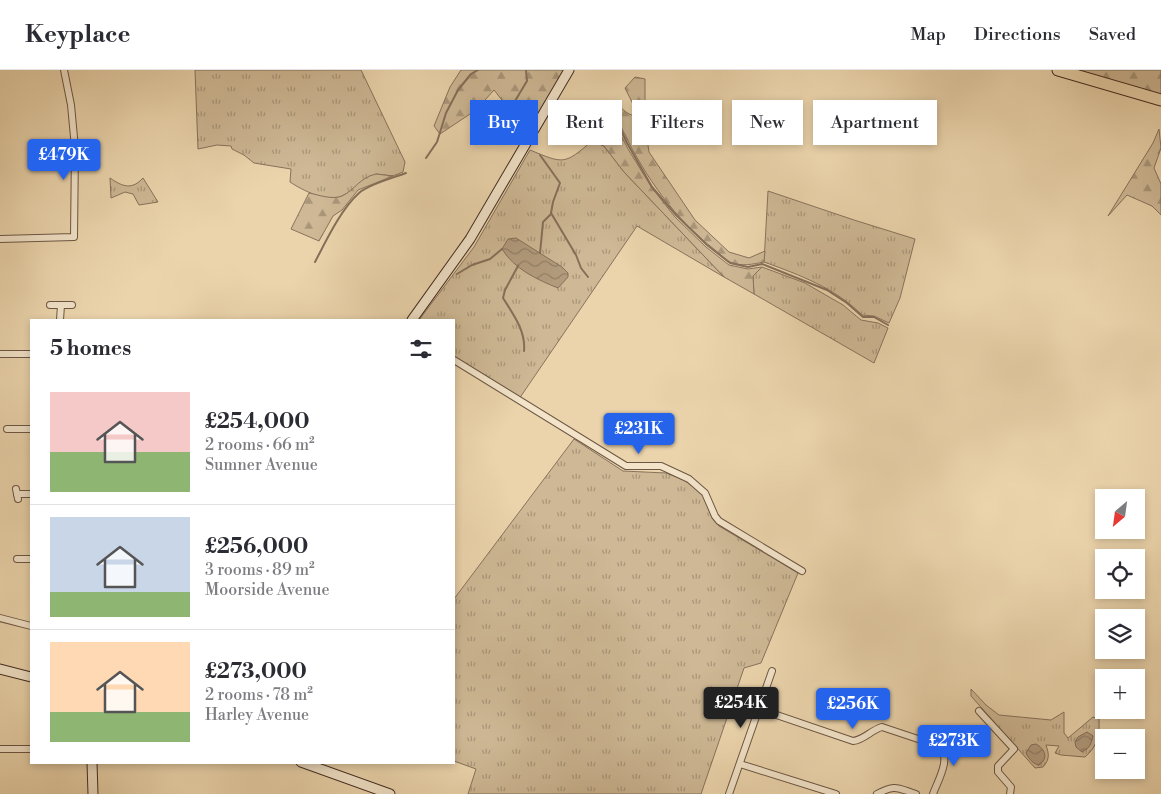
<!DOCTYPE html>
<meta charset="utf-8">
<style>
:root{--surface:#fff;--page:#f2f2f3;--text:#2b2b33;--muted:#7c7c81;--line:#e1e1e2;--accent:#2563eb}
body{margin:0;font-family:"Libre Bodoni",serif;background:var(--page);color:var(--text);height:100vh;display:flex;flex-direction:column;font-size:19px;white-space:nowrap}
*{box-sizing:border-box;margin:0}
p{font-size:16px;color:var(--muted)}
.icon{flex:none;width:28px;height:28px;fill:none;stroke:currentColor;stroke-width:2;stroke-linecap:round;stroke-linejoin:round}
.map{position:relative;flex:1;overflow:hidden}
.sheet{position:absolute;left:30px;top:249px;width:425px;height:445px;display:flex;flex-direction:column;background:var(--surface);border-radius:0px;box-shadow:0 2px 8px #0003}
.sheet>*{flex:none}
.top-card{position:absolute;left:470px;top:30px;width:475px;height:45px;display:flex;gap:10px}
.needle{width:32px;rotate:209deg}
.tools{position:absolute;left:1095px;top:419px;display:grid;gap:10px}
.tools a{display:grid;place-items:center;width:50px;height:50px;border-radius:0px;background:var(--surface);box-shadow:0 2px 8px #0003;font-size:25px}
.price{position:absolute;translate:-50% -42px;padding:0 11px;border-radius:5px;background:var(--accent);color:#fff;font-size:16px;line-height:32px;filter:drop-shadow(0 1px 2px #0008)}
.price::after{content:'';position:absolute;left:50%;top:30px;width:15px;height:11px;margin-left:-8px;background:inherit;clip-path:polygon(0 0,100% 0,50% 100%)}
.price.selected{background:#222;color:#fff}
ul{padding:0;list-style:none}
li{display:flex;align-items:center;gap:15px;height:125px;padding:0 20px}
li+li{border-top:1px solid var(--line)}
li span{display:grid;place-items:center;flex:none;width:140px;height:100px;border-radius:0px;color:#555}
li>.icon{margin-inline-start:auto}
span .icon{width:60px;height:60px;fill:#fffc;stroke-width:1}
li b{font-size:21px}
h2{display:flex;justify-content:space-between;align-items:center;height:60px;padding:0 20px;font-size:21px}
.tag{padding:0 18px;border-radius:0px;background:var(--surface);box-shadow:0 2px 8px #0003;font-size:18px;line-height:45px}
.tag.selected{background:var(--accent);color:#fff}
header{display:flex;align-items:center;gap:30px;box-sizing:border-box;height:70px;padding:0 25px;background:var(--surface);border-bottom:1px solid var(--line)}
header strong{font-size:24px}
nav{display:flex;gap:28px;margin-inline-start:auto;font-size:18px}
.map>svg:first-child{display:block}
.grass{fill:url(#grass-tufts);stroke:#88725c}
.forest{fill:url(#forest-firs);stroke:#88725c}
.water{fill:url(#water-waves);stroke:#856f59}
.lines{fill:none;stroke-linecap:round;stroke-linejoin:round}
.stream{stroke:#856f59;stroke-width:2}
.street-casing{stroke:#6c5744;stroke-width:8}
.secondary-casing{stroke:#422d22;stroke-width:11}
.highway-casing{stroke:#422d22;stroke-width:13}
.street{stroke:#f2e3c9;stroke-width:6}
.secondary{stroke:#f2e3c9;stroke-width:9}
.highway{stroke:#ebd4ac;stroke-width:11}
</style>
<header>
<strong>Keyplace</strong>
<nav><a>Map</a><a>Directions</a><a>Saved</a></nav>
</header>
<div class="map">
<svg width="1161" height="724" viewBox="0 0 1161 724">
<defs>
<pattern id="grass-tufts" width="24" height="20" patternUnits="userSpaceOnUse" patternTransform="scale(1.25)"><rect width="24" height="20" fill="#ceb895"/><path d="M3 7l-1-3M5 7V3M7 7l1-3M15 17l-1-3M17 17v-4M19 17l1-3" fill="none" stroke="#a99679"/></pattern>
<pattern id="forest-firs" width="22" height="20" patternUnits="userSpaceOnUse" patternTransform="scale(1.25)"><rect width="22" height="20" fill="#ceb895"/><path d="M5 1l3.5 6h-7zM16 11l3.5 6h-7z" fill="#a99679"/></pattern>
<pattern id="water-waves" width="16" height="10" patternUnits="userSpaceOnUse" patternTransform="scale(1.25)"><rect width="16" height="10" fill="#b29b7d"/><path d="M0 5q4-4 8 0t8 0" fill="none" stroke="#927f66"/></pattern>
</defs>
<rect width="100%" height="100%" fill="#ebd4ac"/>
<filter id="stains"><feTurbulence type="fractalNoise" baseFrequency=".004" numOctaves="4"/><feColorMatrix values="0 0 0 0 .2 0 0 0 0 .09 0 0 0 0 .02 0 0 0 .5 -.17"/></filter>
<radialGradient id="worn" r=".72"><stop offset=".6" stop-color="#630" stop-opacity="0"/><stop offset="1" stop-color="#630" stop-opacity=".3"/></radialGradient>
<g class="grass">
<path d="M195,0H361L405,92L403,102L393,106L376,104C365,111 354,120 342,126C327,133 302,120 290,112L291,99L254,93L244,85L232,79L231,76L217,75L198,79Z"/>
<path d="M592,71L604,76L624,102L724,207L637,156L519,329L454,288V250H419L474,177L530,80C564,94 564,95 592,71Z"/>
<path d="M110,108C123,117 132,120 143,108L158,132L139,135L133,124L125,122L111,128Z"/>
<path d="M768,121L854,150L915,169L900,228L889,253L874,246L862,245C835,218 800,205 764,192Z"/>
<polygon points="762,197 805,213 843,235 861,250 878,253 888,258 874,293 754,224 753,206"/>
<polygon points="574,369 623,401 666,403 684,410 703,424 712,448 719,456 798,503 761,593 744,598 701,724 468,724 476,699 454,691 454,529"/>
<path d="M971,619L986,635L999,645L1051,650L1064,642V663L1068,668L1093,647L1099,649C1100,665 1097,677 1085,687L1061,685L1055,683L1059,676L1046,675C1049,684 1050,689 1043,697L1035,698L971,626Z"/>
</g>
<g class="forest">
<polygon points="461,0 564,0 528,63 494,20 476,40 440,64 434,56 450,17"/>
<polygon points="1078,0 1161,0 1161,25"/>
<path d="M635,7L645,9V55L649,82L695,150L729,182L749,188L765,181L764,192C753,194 742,197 730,192C725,189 720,184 715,180C675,149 646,108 624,63C619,52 613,42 611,31C621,36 625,44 635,46V38L625,18Z"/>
<path d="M602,41H609L628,79L652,118L675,147L706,177L729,195L748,199L762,197L753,206L754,224L724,207L624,102L604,76L592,71C589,55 588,50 602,41Z"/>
<polygon points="1159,59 1161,78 1154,98 1161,114 1161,145 1152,136 1127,125 1108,146 1153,73"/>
<path d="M376,104L393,106L358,120L342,140L333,146L319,171L291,159L309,123C319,125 332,130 342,126C355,120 359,108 376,104Z"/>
</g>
<g class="water">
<path d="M516,168L562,197L568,203V207L558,218C538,210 514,199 502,179L508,169Z"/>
<path d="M1087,662L1093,666C1091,674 1090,678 1082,682L1076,677L1075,672L1078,667Z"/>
<path d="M1036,674C1045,679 1049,688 1039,695C1033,694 1029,689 1026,683L1031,675Z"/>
</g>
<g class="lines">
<g class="stream">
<polyline points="612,41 627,73 652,117 676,145 707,175 730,193 748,197 762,194 827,220 847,233 863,247 874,247 888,255"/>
<polyline points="524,53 515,31 527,11 526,0"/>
<polyline points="540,85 560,113 553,132 551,143 576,185 581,198 588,207"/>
<polyline points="426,88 437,72 446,43 458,20 471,4 478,0"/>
<polyline points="540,183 543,152 551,144"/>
<path d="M315,192C326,171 341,139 359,123C369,114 393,108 406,103"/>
<path d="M518,196L505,220L503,228C513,244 526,261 524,281"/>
<polyline points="457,204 472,195 490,189 502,179"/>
</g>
<defs>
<g id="street">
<polyline points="0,169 74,167 75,78 71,35 64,0"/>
<polyline points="50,235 72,235"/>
<polyline points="60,250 61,235"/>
<polyline points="0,284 31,284"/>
<polyline points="454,290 626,396 661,396 689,409 705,423 715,446 719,451 802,501"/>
<polyline points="7,359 31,359"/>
<polyline points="16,419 18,429"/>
<polyline points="17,424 31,424"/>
<polyline points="17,489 31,489"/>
<polyline points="0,548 31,556"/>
<path d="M759,639L853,671C864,670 871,660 882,657L939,676C952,688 938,710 933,724"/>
<polyline points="979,641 1014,679 998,696 998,702 1011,717 1010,724"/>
<polyline points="0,679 31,679"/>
<polyline points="740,694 836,724"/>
<polyline points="729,724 772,601"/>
<path d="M877,724C896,714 897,718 916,724"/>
</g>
<g id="secondary">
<polyline points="412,250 470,169 569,0"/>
<polyline points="0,599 31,607"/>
<polyline points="92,692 93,724"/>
<polyline points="301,692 390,724"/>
</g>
<polyline id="highway" points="1058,0 1161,30"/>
</defs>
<use href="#street" class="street-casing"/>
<use href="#secondary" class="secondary-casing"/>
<use href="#highway" class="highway-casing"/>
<use href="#street" class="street"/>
<use href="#secondary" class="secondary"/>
<use href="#highway" class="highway"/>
</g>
<rect width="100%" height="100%" filter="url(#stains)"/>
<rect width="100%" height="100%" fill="url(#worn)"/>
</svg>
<div class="tools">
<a><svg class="needle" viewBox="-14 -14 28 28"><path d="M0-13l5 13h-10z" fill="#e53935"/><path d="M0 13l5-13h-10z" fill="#7c7c81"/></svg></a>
<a><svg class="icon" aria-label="locate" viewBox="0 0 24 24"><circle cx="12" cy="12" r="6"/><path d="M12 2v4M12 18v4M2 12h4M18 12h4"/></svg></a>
<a><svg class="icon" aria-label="layers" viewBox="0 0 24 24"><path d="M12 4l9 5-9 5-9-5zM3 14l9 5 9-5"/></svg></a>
<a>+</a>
<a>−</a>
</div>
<b class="price" style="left:64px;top:111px">£479K</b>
<b class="price" style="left:639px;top:385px">£231K</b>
<b class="price selected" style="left:741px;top:659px">£254K</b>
<b class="price" style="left:853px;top:660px">£256K</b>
<b class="price" style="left:954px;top:697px">£273K</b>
<div class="top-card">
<a class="tag selected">Buy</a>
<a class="tag">Rent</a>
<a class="tag">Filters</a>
<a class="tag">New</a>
<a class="tag">Apartment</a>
</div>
<section class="sheet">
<h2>5 homes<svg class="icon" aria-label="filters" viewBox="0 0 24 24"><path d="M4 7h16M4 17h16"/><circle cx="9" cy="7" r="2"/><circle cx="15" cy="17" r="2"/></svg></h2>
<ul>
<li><span style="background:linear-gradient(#f6c9c9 60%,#8fb573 0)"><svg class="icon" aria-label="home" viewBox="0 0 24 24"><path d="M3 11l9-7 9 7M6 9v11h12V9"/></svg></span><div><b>£254,000</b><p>2 rooms · 66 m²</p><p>Sumner Avenue</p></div></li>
<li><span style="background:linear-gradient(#c9d6e8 75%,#8fb573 0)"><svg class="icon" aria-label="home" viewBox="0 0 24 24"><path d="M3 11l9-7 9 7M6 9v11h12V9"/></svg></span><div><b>£256,000</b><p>3 rooms · 89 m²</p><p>Moorside Avenue</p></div></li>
<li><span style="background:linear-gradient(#ffd9b3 70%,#8fb573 0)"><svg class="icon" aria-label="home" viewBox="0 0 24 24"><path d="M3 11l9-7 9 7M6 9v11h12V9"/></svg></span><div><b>£273,000</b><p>2 rooms · 78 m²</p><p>Harley Avenue</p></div></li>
</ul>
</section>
</div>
